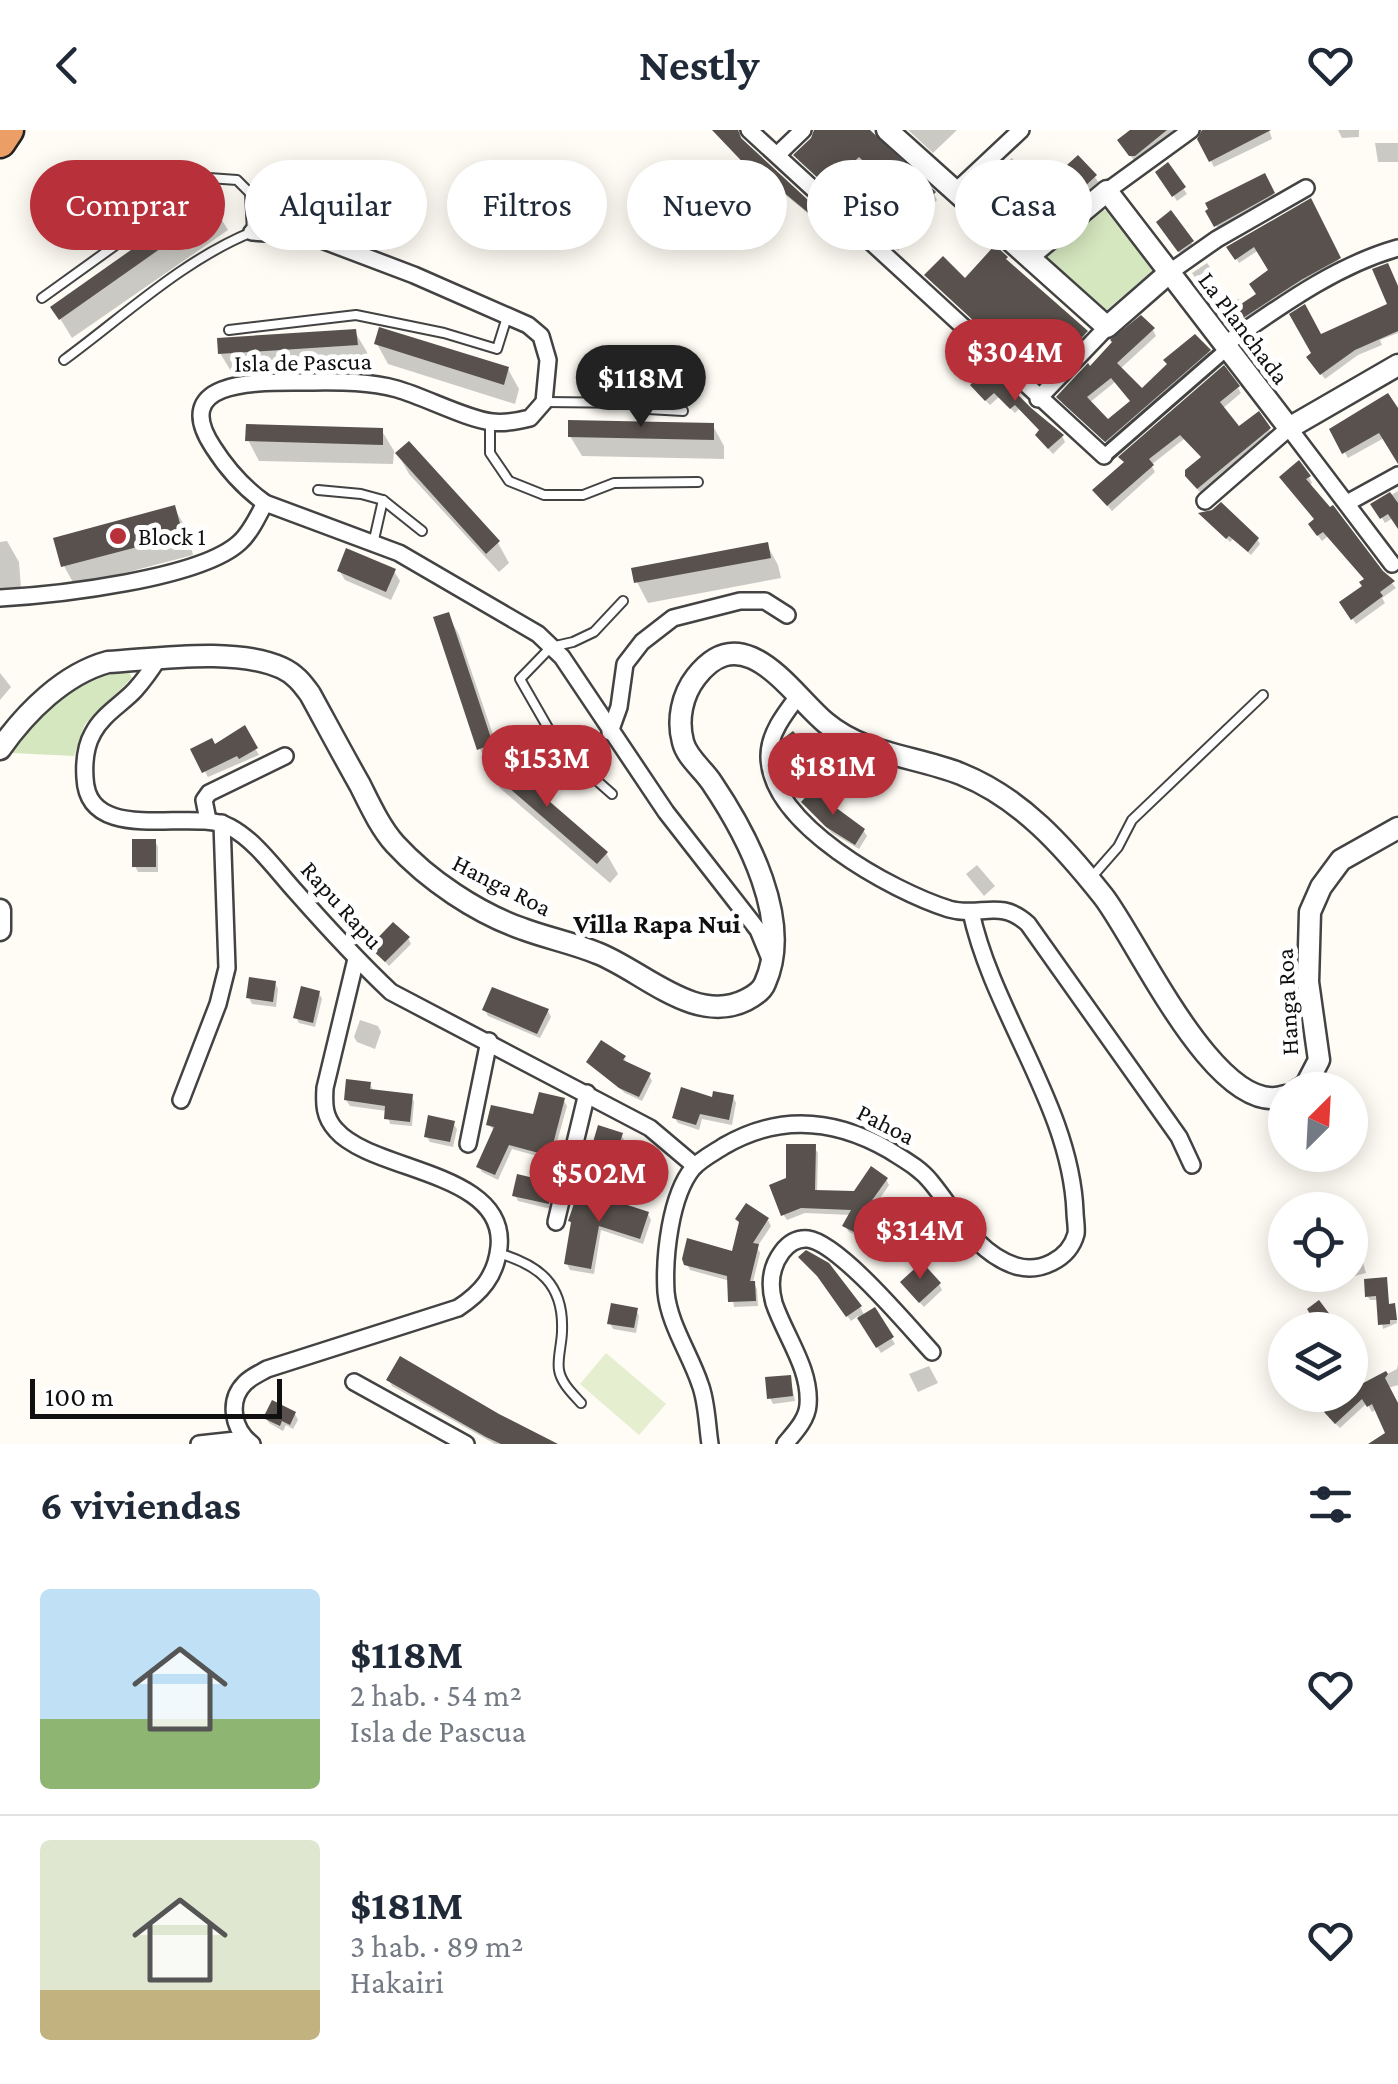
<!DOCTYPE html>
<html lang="es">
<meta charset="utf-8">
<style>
:root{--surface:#fff;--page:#f2f2f3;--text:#1f2937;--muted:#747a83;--line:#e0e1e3;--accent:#b8303a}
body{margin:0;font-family:"Crimson Pro",serif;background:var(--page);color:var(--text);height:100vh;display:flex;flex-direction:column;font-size:38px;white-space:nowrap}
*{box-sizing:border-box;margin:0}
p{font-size:32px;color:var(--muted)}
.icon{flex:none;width:55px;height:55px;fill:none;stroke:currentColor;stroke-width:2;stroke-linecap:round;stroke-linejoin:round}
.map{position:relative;height:1314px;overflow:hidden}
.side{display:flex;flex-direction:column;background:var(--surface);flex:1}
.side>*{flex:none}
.guide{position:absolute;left:30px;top:30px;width:1340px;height:90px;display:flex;gap:20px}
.needle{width:65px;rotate:24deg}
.buttons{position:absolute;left:1268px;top:942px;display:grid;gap:20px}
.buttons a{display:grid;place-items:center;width:100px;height:100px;border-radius:50%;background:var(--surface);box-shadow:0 5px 25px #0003;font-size:50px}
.scale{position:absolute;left:30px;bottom:25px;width:252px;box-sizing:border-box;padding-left:10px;border:5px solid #101010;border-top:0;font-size:28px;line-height:35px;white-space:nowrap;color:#101010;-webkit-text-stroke:8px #fff;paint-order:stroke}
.price{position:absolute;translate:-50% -85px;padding:0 22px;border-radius:35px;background:var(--accent);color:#fff;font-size:32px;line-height:65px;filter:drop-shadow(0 2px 5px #0008)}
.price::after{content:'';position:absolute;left:50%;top:60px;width:30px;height:22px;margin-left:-15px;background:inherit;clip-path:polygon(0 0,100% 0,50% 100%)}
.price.selected{background:#222;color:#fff}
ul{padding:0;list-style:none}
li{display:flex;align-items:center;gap:30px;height:250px;padding:0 40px}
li+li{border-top:2px solid var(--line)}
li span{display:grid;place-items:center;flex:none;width:280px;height:200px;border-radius:10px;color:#555}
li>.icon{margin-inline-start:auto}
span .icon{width:120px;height:120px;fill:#fffc;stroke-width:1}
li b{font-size:42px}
h2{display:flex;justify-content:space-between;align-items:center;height:120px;padding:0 40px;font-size:42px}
.tag{padding:0 35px;border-radius:45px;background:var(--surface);box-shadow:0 5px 25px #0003;font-size:35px;line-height:90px}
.tag.selected{background:var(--accent);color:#fff}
header{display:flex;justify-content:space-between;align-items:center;height:130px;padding:0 40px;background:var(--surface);font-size:45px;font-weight:700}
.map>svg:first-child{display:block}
.green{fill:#d5e7bf}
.pitch{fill:#e5efd0}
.shadow{fill:#0003;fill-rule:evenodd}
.building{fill:#58514d;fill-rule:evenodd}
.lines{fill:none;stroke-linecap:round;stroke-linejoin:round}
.service-casing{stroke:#434343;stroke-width:12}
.pedestrian-casing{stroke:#434343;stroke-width:18}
.minor-casing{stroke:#434343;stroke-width:20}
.tertiary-casing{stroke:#434343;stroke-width:25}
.motorway-casing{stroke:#212121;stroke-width:35}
.service{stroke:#fff;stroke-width:8}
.pedestrian{stroke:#fff;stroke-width:12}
.minor{stroke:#fff;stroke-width:15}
.tertiary{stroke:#fff;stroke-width:20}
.motorway{stroke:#eb9f66;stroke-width:30}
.poi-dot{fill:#b8303a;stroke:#fff;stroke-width:4}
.labels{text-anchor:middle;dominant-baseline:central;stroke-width:10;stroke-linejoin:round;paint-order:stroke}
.street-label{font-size:25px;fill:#101010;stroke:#fff}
.poi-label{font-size:25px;fill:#101010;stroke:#fff;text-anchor:start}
.neighbourhood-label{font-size:28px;font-weight:bold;fill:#101010;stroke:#fff}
</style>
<header><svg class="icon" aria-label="back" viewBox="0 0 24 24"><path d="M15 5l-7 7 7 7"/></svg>Nestly<svg class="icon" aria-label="heart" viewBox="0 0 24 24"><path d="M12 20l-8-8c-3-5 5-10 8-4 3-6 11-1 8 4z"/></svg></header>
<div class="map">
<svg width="1398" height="1314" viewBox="0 0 1398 1314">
<rect width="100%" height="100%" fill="#fefcf4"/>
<g class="green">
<polygon points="1099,80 1114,81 1158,136 1102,184 1045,125"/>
<path d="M128,540L132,548L85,594L74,626L12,623C42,580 77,550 128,540Z"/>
</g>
<polygon class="pitch" points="606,1223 666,1274 639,1305 580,1254"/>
<g class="shadow">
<polygon points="720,0 739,0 743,13 836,101 833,104 761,45 758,48 721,8"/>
<path d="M816,0H865L934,64L937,70L898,109L902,116L898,121L799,31L796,26L813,9ZM863,31L885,52L866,72L843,51Z"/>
<polygon points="908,0 957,0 933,23"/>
<polygon points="1135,0 1177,0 1136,33 1123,16"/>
<polygon points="1204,0 1269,0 1272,9 1214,37 1200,10"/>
<polygon points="1338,0 1359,0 1359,7 1342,8"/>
<polygon points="1375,13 1398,13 1398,32 1378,32"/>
<polygon points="1012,28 1025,45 1015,54 1002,37"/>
<polygon points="1168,36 1187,64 1177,71 1158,42"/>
<polygon points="1264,46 1276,69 1220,102 1208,82"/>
<polygon points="1095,47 1098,52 1034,112 1015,90 1026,81"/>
<polygon points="209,69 228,100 72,208 53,177"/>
<polygon points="1310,71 1341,134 1236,200 1224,182 1241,178 1259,165 1271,140 1259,120 1239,133 1230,118"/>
<polygon points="1171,84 1195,118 1183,127 1162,99"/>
<polygon points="1207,133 1218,148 1202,158 1192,143"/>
<polygon points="927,146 1033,158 1089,208 1044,256"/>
<polygon points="1398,159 1398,203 1380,210 1382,215 1358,225 1325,249 1313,233 1320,207 1391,175"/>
<path d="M1153,200L1156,206L1120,239L1142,262L1209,222L1212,227L1110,316L1062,273L1090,239ZM1115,252L1132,272L1108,293L1089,273Z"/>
<polygon points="355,202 367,222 368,234 232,243 220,223"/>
<polygon points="377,214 508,239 519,259 515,274 388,234"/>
<polygon points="990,240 1062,306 1065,312 1053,324 1041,311 1042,302 1019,279 1015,283 999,267 990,275 976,261"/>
<polygon points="1238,258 1241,263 1222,279 1238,299 1269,299 1273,305 1201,363 1191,352 1203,328 1184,309 1151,335 1155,342 1112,381 1099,366"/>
<polygon points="1398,283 1398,333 1384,308 1348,328 1332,300"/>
<polygon points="713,296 724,316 724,329 582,326 570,306"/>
<polygon points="382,301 394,321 393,334 259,331 248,310"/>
<polygon points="398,324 498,413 509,433 499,442 409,344"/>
<polygon points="1309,347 1312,353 1309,356 1396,458 1382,468 1385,473 1356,494 1342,473 1364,458 1366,450 1328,406 1322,411 1314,400 1316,391 1286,353"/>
<polygon points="1398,361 1398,395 1393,388 1385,393 1374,375"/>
<polygon points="174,378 186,398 193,425 75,456 64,436"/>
<polygon points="1202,385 1257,409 1260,414 1251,425 1233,409 1230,412"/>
<polygon points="7,411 19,432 21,459 0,460 0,412"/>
<polygon points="767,415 778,435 781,448 648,473 637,452"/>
<polygon points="339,440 394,441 400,451 391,470 345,450"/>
<polygon points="448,485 459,505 503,634 606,723 618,744 610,753 500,658 480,619"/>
<polygon points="0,543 11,557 0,570"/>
<polygon points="244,599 259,625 208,647 193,620 214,617"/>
<polygon points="809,623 812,628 798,641 787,628"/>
<polygon points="804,673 863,700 867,706 859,719 832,703"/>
<polygon points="155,711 158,717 158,742 138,742 135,736"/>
<polygon points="977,735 995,756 984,766 966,744"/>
<polygon points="408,808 411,814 389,836 372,817"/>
<polygon points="275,853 278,859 276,877 252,874 249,868"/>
<polygon points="319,863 322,869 315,897 299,893 296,887"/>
<polygon points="485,880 548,881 551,887 540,908 488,886"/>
<polygon points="360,890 378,896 381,902 375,919 357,912 354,907"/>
<polygon points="624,928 627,934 649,945 652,951 642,971 625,963 589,932"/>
<polygon points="370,954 373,960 411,966 414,972 412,996 390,994 387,981 350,976 346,970"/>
<polygon points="733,967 736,973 732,995 702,989 699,1000 678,993 674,987 714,970"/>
<polygon points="564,971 567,976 552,1030 512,1019 498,1050 482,1042 479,1037 495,1001 489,995 535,987"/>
<polygon points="453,993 457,999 453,1017 430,1012 426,1006"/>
<polygon points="621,1005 625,1011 620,1028 661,1041 665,1047 660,1063 592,1041 589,1035"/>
<polygon points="814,1017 818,1023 817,1062 855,1064 886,1049 889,1055 874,1077 878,1084 865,1110 849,1102 845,1096 851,1085 805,1083 787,1090 783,1084 788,1050"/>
<polygon points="550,1054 553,1060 551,1079 518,1071 515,1065"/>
<polygon points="648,1084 651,1090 643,1114 601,1100 594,1144 570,1140 567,1134 573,1096 570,1091"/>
<polygon points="768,1090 771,1096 757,1117 760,1123 753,1152 757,1159 758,1176 734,1177 730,1151 690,1140 684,1129 734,1124"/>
<polygon points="1358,1115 1366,1143 1344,1149 1342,1145 1350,1145 1350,1117"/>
<polygon points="1386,1150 1389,1176 1394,1176 1396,1180 1397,1193 1383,1199 1378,1170 1370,1170 1367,1166"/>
<polygon points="823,1152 860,1177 865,1186 874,1180 895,1214 881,1223 858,1186 851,1191"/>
<polygon points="939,1154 942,1160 924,1177 906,1158"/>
<polygon points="1319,1174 1341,1200 1293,1200 1313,1185"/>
<polygon points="636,1180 639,1186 636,1203 613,1199 610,1193"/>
<polygon points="1350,1211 1365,1230 1355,1238 1350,1231"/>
<polygon points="1398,1234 1398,1255 1388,1258 1398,1278 1398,1314 1373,1314 1389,1304 1377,1279 1372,1282 1367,1273 1340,1298 1330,1288 1346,1265 1397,1239"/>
<polygon points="929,1236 938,1253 918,1262 909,1244"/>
<polygon points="790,1247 795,1271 773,1274 770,1268"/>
<polygon points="389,1250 498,1286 554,1314 495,1314 392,1256"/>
<polygon points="295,1284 298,1290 293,1299 286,1295 283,1301 269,1293 266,1288"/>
</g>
<g class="building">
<polygon points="712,0 738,0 741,8 834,94 829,100 757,40 754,44"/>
<path d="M814,0H870L936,62L895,103L901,109L893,117L793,25L811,8ZM859,27L883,50L866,68L840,45Z"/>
<polygon points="1130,0 1167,0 1135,26 1129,26 1117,10"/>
<polygon points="1202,0 1271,0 1209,32 1197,9"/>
<polygon points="1078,25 1097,45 1029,108 1009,84 1022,73 1026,78 1052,56 1048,52"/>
<polygon points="1168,32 1186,57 1172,67 1155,42"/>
<polygon points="1265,43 1275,63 1214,97 1205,81 1208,79 1205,73"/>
<polygon points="209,65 218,78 59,190 50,177"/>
<polygon points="1311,68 1341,128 1301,150 1231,196 1221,182 1238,169 1241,174 1256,164 1249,154 1268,140 1254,117 1235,130 1226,117"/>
<polygon points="1171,80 1194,111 1178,122 1156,92"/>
<polygon points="995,115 1008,127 1006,129 1088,201 1039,251 924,145 943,126 965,148"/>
<polygon points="1388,133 1398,156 1398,201 1355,220 1320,245 1306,227 1311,223 1289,184 1305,174 1321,204 1387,174 1372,139"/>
<path d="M1141,185L1155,198L1117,233L1142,258L1167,234L1163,230L1195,204L1211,220L1105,312L1056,267L1088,233L1090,236L1112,212L1110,210ZM1111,248L1130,271L1108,289L1087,267Z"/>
<polygon points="379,197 509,237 504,255 374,214"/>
<polygon points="356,199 358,215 218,224 217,208"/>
<polygon points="1224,235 1240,256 1220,272 1239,296 1259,281 1271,298 1197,359 1185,346 1185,340 1201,327 1180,305 1149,329 1154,335 1107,376 1092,360 1124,332 1118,327"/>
<polygon points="990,236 1031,278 1064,305 1048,319 1035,305 1039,300 1015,275 1010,279 994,263 985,271 970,255"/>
<polygon points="1388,263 1398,278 1398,334 1379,303 1342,324 1329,299"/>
<polygon points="568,290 714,293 714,310 568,307"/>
<polygon points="246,294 383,298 383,315 245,311"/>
<polygon points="409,311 500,411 486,424 395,323"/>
<polygon points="1299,330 1311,346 1306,349 1330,377 1333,375 1383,441 1395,451 1380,462 1383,466 1351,490 1339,472 1362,456 1359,452 1364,449 1323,402 1317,406 1308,394 1314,389 1279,347"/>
<polygon points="1390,362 1398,373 1398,399 1388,384 1380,389 1370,374"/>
<polygon points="1221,372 1259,408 1248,422 1229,406 1226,409 1198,383 1212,380"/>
<polygon points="175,375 183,405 61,437 53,408"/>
<polygon points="768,412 771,428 634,453 631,438"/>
<polygon points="346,418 396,439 386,462 337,441"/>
<polygon points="449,482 493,614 477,620 433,487"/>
<polygon points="245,595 258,618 239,629 237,626 202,643 190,619 212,608 215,614"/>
<polygon points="793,601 811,621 794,637 781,622 784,608"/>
<polygon points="496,625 608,722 597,734 486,638"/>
<polygon points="812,660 865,699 855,715 826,697 801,672"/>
<rect x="132" y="709" width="24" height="28"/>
<polygon points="393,792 410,807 385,832 369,817"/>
<polygon points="249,847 276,851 273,872 246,868"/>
<polygon points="301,856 320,861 313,893 293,888"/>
<polygon points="492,857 549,879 537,904 482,880"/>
<polygon points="601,910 626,926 623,930 651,943 639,967 619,958 586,932"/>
<polygon points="346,949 371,952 370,959 413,964 410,992 384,989 385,976 344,970"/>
<polygon points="681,957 712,967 713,961 734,965 729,990 700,984 696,995 672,988"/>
<polygon points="539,962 565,968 550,1026 509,1015 495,1045 476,1037 494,997 486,995 491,975 533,984"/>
<polygon points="428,985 455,991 450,1012 424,1007"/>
<polygon points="598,995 623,1003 616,1024 663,1039 657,1058 586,1036"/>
<polygon points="786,1014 816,1014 815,1060 854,1061 871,1036 888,1048 870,1073 877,1076 862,1106 842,1096 851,1080 801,1078 781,1086 769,1055 786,1048"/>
<polygon points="517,1044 551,1052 549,1074 512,1066"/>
<polygon points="579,1059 649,1082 640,1109 599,1096 591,1139 564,1134 571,1092 568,1091"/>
<polygon points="746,1073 769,1088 753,1113 759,1114 750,1151 755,1151 756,1171 728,1172 727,1146 684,1135 682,1129 687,1108 732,1121 739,1092 735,1089"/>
<polygon points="806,1120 829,1133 862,1176 846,1187 817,1146 798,1127"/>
<polygon points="922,1132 941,1153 919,1173 900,1152"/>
<polygon points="1387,1147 1389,1174 1395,1173 1397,1190 1390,1190 1390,1194 1378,1195 1376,1166 1365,1167 1364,1149"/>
<polygon points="1319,1170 1334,1190 1320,1200 1289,1200 1310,1184 1307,1179"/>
<polygon points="611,1173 638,1178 634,1198 607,1194"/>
<polygon points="875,1177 894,1207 876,1218 857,1188"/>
<polygon points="400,1226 499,1284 558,1314 501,1314 486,1307 386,1250"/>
<polygon points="1386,1241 1388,1244 1385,1248 1398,1273 1398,1314 1368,1314 1385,1303 1372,1274 1367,1277 1362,1269 1335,1294 1324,1282 1342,1265 1350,1265 1350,1260"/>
<polygon points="791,1245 793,1266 767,1269 765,1247"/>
<polygon points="272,1270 296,1282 290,1295 282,1291 280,1296 263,1288"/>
</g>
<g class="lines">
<defs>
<g id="service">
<path d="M42,168L209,48L237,50L250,63L252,102C183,130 124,186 64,230"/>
<polyline points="229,200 356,185 444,203 497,219 507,187"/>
<polyline points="545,272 639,273 648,279 683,281"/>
<polyline points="490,292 490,323 509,351 544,365 583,365 614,353 698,352"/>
<polyline points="318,360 361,364 383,370 422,401"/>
<polyline points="373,414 383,370"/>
<polyline points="612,664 559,617 520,549 551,517 573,512 594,502 623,471"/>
<polyline points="1090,749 1118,717 1132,690 1263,565"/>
<path d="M498,1123C539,1135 564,1154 562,1201C562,1213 557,1229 559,1240C561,1253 573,1264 581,1273"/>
</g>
<polyline id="pedestrian" points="1104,326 1227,219"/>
<g id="minor">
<polyline points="749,0 1104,326"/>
<polyline points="777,25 803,0"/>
<polyline points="956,61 1021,0"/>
<polyline points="1107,61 1191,0"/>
<path d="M252,102L311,106L414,145L528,195L541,206L548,230L544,272L530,288C518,291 505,294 492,292C466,289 425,267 397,259C365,250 331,252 298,252C257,252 169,250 213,317C227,339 244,358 265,373L399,423L538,504L562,527L666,682L758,800L770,829"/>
<polyline points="1170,142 1217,109 1306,58"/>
<path d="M1224,215C1278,178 1334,136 1398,118"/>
<polyline points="1038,269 1107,197"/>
<polyline points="1205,371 1289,298 1392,434"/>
<polyline points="1347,373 1398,345"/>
<path d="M0,468C55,465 201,449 240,412C251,402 258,386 265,373"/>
<path d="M158,529C151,540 144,550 135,560C122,574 102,585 93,603C85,617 84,633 85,648C88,717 193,677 230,697C256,711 276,740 296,762C326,796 357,830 391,862L650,998L695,1036"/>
<path d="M799,565C786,582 769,603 769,626C769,694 892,761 949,779C980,788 1000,768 1028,794L1179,1007L1192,1035"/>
<polyline points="610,602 619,577 625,534 642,512 673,488 740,471 765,471 787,485"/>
<polyline points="208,690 204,670 209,663 285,626"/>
<polyline points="181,970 218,874 227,838 222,693"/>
<polyline points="468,1014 489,911"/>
<polyline points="556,1092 587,963"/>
<polyline points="354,1252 466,1314"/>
<polyline points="199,1314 245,1309"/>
<path d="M252,1314C233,1300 227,1271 245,1253C251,1247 260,1243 267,1239L458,1178C481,1163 496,1146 499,1117C507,1041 372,1042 336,1000C324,987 324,974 325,958L356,829"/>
<path d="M710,1314C707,1295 707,1272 700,1254C690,1224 669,1194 666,1162C664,1127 670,1066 693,1038C701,1029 715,1022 724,1016C779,984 835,989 889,1020C903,1029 920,1038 931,1052C956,1082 975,1123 1016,1136C1039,1143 1069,1130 1076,1104C1077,1098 1075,1088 1075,1082C1071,977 993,884 971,782"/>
<path d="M785,1314C794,1303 807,1290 808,1275C811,1239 785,1206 774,1173C769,1155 770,1138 782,1122C788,1114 797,1108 808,1109C839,1113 909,1197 932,1222"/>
</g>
<g id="tertiary">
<polyline points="887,0 1107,197 1170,142"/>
<polyline points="1029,126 1107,61 1289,298 1398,235"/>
<path d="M0,619C26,582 64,544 108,532C158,529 236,517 282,538C295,544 302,553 310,564C327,595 343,625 360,655C370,675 380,697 395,714C428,750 477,783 523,799C547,808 573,813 597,823C642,840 695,896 746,870C754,866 762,861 765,853C793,791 747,705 712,653C703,639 687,628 683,612C677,590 682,565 696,547C744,485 791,564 826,593C864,625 916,626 961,644C1021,668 1064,717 1103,766C1137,809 1217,990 1285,966"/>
<polyline points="0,780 0,800"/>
<polyline points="1298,960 1306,955 1319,930 1308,852 1310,782 1321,757 1341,730 1398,698"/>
</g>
<polyline id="motorway" points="0,12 8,0"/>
</defs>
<use href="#service" class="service-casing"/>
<use href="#pedestrian" class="pedestrian-casing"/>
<use href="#minor" class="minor-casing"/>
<use href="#tertiary" class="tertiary-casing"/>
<use href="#motorway" class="motorway-casing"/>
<use href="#service" class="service"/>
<use href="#pedestrian" class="pedestrian"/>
<use href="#minor" class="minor"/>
<use href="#tertiary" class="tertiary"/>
<use href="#motorway" class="motorway"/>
</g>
<circle class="poi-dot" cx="118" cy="406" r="10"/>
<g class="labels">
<g class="street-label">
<text transform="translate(1244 198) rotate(53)">La Planchada</text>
<text transform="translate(303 232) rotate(-1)">Isla de Pascua</text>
<text transform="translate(502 755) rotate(27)">Hanga Roa</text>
<text transform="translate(342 775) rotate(48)">Rapu Rapu</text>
<text transform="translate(1287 872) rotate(-93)">Hanga Roa</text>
<text transform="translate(886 994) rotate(27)">Pahoa</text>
</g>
<g class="poi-label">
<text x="138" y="406">Block 1</text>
</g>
<g class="neighbourhood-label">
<text x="657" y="793">Villa Rapa Nui</text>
</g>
</g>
</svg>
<div class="buttons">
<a><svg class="needle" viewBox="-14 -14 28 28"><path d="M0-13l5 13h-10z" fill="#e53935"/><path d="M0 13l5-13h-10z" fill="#747a83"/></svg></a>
<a><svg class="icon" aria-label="locate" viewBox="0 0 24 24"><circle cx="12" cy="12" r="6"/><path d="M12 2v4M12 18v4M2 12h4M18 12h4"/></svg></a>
<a><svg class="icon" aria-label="layers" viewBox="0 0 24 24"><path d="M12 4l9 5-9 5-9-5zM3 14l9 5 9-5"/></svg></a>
</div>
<div class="scale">100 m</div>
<b class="price" style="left:1015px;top:274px">$304M</b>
<b class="price selected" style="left:641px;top:300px">$118M</b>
<b class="price" style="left:547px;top:680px">$153M</b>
<b class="price" style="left:833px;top:688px">$181M</b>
<b class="price" style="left:599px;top:1095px">$502M</b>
<b class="price" style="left:920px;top:1152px">$314M</b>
<div class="guide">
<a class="tag selected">Comprar</a>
<a class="tag">Alquilar</a>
<a class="tag">Filtros</a>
<a class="tag">Nuevo</a>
<a class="tag">Piso</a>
<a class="tag">Casa</a>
</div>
</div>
<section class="side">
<h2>6 viviendas<svg class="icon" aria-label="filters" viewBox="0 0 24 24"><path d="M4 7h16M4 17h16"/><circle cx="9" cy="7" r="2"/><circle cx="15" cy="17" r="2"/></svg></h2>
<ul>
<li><span style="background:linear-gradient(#bfe0f5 65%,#8fb573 0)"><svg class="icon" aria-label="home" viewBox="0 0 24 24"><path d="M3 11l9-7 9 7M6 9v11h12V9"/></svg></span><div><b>$118M</b><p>2 hab. · 54 m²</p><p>Isla de Pascua</p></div><svg class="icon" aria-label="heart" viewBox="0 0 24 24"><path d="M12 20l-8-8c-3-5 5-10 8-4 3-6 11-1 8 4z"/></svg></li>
<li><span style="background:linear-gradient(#dfe7d0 75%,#c2b280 0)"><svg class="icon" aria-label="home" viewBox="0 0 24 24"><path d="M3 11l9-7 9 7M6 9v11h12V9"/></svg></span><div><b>$181M</b><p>3 hab. · 89 m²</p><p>Hakairi</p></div><svg class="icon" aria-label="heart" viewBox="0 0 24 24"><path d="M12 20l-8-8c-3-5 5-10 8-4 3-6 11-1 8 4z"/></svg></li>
</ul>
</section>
